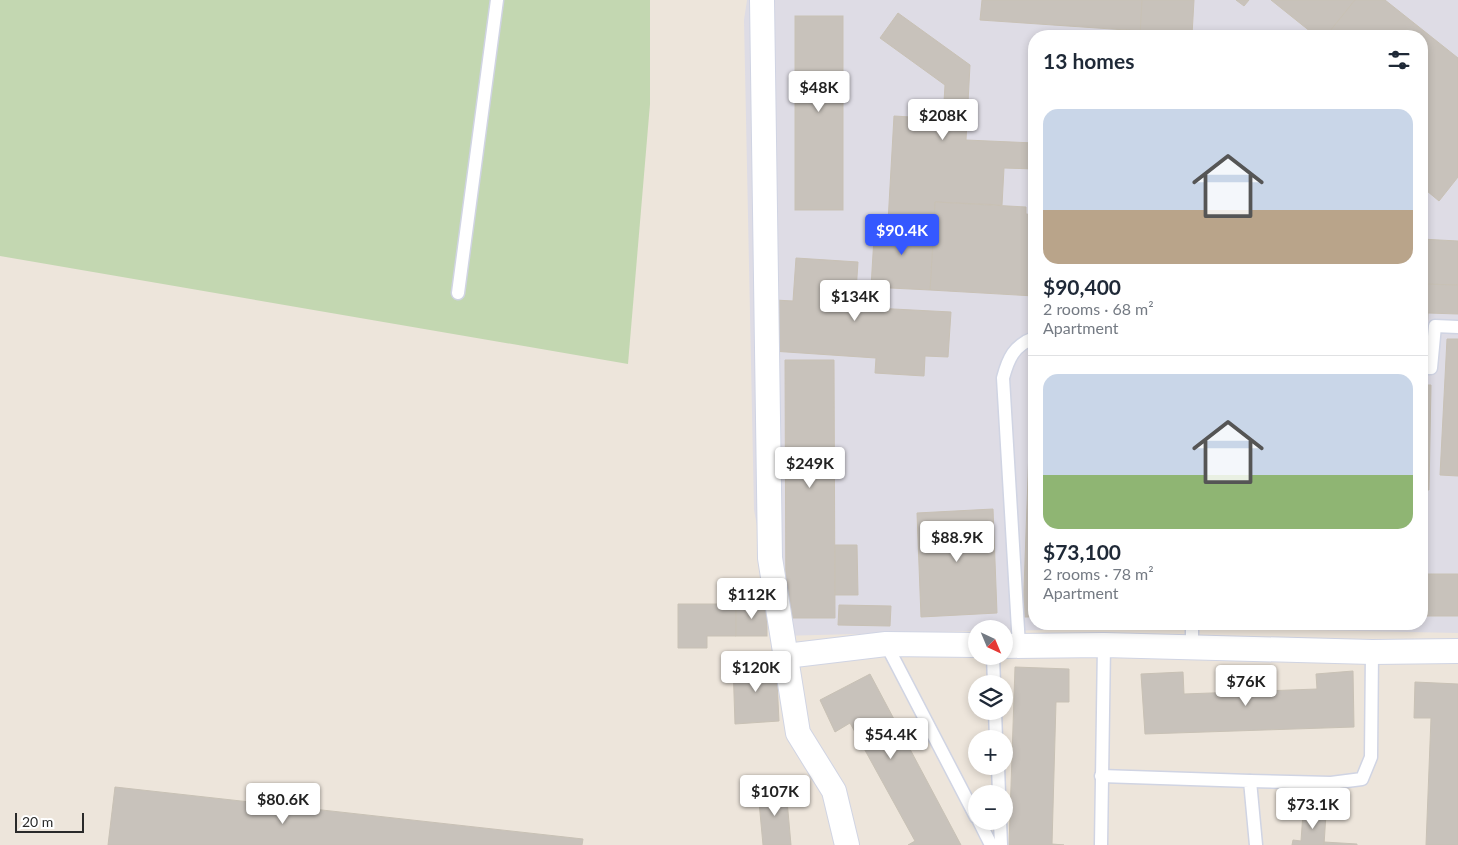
<!DOCTYPE html>
<meta charset="utf-8">
<style>
:root{--surface:#fff;--page:#f6f6f7;--text:#1f2937;--muted:#747a83;--line:#e0e1e3;--accent:#3558ff}
body{margin:0;font-family:Lato,sans-serif;background:var(--page);color:var(--text);height:100vh;display:flex;flex-direction:column;font-size:19px;white-space:nowrap}
*{box-sizing:border-box;margin:0}
p{font-size:16px;color:var(--muted)}
.icon{flex:none;width:28px;height:28px;fill:none;stroke:currentColor;stroke-width:2;stroke-linecap:round;stroke-linejoin:round}
.map{position:relative;flex:1;overflow:hidden}
.details{position:absolute;left:1028px;top:30px;width:400px;height:600px;display:flex;flex-direction:column;background:var(--surface);border-radius:20px;box-shadow:0 2px 8px #0003}
.details>*{flex:none}
.needle{width:32px;rotate:136deg}
.tools{position:absolute;left:968px;top:620px;display:grid;gap:10px}
.tools a{display:grid;place-items:center;width:45px;height:45px;border-radius:50%;background:var(--surface);box-shadow:0 2px 8px #0003;font-size:25px}
.scale{position:absolute;left:15px;bottom:12px;width:69px;box-sizing:border-box;padding-left:5px;border:2px solid #2a2a2a;border-top:0;font-size:14px;line-height:18px;white-space:nowrap;color:#2a2a2a;-webkit-text-stroke:4px #fff;paint-order:stroke}
.price{position:absolute;translate:-50% -42px;padding:0 11px;border-radius:5px;background:#fff;color:#222;font-size:16px;line-height:32px;filter:drop-shadow(0 1px 2px #0008)}
.price::after{content:'';position:absolute;left:50%;top:30px;width:15px;height:11px;margin-left:-8px;background:inherit;clip-path:polygon(0 0,100% 0,50% 100%)}
.price.on{background:var(--accent);color:#fff}
ul{padding:0;list-style:none}
li{display:grid;align-content:center;gap:10px;height:265px;padding:0 15px}
li+li{border-top:1px solid var(--line)}
li span{display:grid;place-items:center;height:155px;border-radius:15px;color:#555}
li>.icon{margin-inline-start:auto}
span .icon{width:90px;height:90px;fill:#fffc;stroke-width:1}
li b{font-size:21px}
h2{display:flex;justify-content:space-between;align-items:center;height:60px;padding:0 15px;font-size:21px}
.map>svg:first-child{display:block}
.industrial{fill:#dedce5;fill-rule:evenodd}
.cemetery{fill:#c3d7b1}
.building{fill:#c8c2bb;stroke:#c8c1b5}
.lines{fill:none;stroke-linecap:round;stroke-linejoin:round}
.lane-casing{stroke:#d0d4e3;stroke-width:15}
.street-casing{stroke:#d0d4e3;stroke-width:26}
.lane{stroke:#fff;stroke-width:12}
.street{stroke:#fff;stroke-width:24}
</style>
<div class="map">
<svg width="1458" height="845" viewBox="0 0 1458 845">
<rect width="100%" height="100%" fill="#ede5db"/>
<path class="industrial" d="M747,0H1458V633L1152,627L1004,631V629H976V631L778,636L754,510L744,20ZM1034,36H1421V624H1034Z"/>
<polygon class="cemetery" points="0,0 650,0 650,104 628,364 0,256"/>
<g class="building">
<polygon points="982,0 1142,0 1141,31 980,20"/>
<polygon points="1142,0 1194,0 1192,35 1210,36 1140,36"/>
<polygon points="1236,0 1249,0 1244,6"/>
<polygon points="1271,0 1355,0 1326,36 1316,36"/>
<polygon points="1355,0 1385,0 1458,58 1458,177 1439,201 1421,186 1421,36 1326,36"/>
<polygon points="898,13 970,65 966,140 1034,143 1034,169 1004,168 1002,205 935,202 934,224 888,222 894,116 943,119 945,85 880,38"/>
<rect x="795" y="16" width="48" height="194"/>
<polygon points="935,202 1026,207 1026,214 1034,215 1034,296 930,290"/>
<polygon points="875,221 934,224 930,290 871,287"/>
<polygon points="1421,239 1458,241 1458,285 1421,284"/>
<polygon points="796,258 858,262 855,307 951,312 948,357 925,356 924,376 875,373 876,358 772,351 775,300 793,301"/>
<polygon points="1421,284 1458,285 1458,314 1428,313 1426,354 1421,354"/>
<polygon points="1447,339 1458,339 1458,476 1440,475"/>
<polygon points="785,360 834,360 835,618 786,618"/>
<polygon points="1421,385 1431,385 1429,490 1421,490"/>
<polygon points="1031,393 1034,394 1034,617 1023,617"/>
<polygon points="993,509 997,613 921,617 917,513"/>
<polygon points="835,545 857,545 858,595 835,595"/>
<rect x="1421" y="574" width="37" height="42"/>
<polygon points="678,604 736,604 736,636 707,636 707,648 678,648"/>
<rect x="736" y="604" width="31" height="32"/>
<polygon points="839,605 891,606 890,626 838,625"/>
<polygon points="1069,624 1150,624 1150,627 1069,626"/>
<polygon points="1150,624 1179,624 1150,627"/>
<polygon points="776,661 779,721 735,724 733,664"/>
<polygon points="1015,667 1069,669 1069,702 1056,702 1052,844 1064,845 1009,845"/>
<polygon points="1353,671 1354,727 1145,734 1141,674 1183,672 1184,694 1317,689 1316,674"/>
<polygon points="870,674 961,845 908,845 915,841 850,723 835,732 820,700"/>
<polygon points="1415,682 1458,684 1458,845 1426,845 1431,718 1414,718"/>
<polygon points="115,787 583,839 582,845 108,845"/>
<polygon points="786,789 791,845 763,845 758,791"/>
<polygon points="1303,813 1326,814 1324,845 1292,845 1293,840 1301,841"/>
<polygon points="1324,842 1357,844 1357,845 1324,845"/>
</g>
<g class="lines">
<defs>
<g id="lane">
<polyline points="458,293 497,0"/>
<polyline points="1421,368 1431,368 1435,326 1458,327"/>
<polyline points="886,644 976,817"/>
<path d="M1019,646L1003,378C1008,359 1014,345 1034,338"/>
<polyline points="1192,647 1192,624"/>
<polyline points="993,656 994,684"/>
<polyline points="995,711 996,739"/>
<polyline points="998,766 999,794"/>
<polyline points="1101,776 1250,781 1256,845"/>
<polyline points="1250,781 1331,783 1362,779 1371,757 1372,652"/>
<polyline points="979,821 991,845"/>
<polyline points="1000,821 1001,845"/>
<polyline points="1101,845 1104,645"/>
</g>
<g id="street">
<polyline points="762,0 770,558 798,733 834,791 847,845"/>
<polyline points="1004,646 1104,645 1372,652 1458,651"/>
<polyline points="786,656 886,644 976,645"/>
</g>
</defs>
<use href="#lane" class="lane-casing"/>
<use href="#street" class="street-casing"/>
<use href="#lane" class="lane"/>
<use href="#street" class="street"/>
</g>
</svg>
<div class="tools">
<a><svg class="needle" viewBox="-14 -14 28 28"><path d="M0-13l5 13h-10z" fill="#e53935"/><path d="M0 13l5-13h-10z" fill="#747a83"/></svg></a>
<a><svg class="icon" aria-label="layers" viewBox="0 0 24 24"><path d="M12 4l9 5-9 5-9-5zM3 14l9 5 9-5"/></svg></a>
<a>+</a>
<a>−</a>
</div>
<div class="scale">20 m</div>
<b class="price" style="left:819px;top:113px">$48K</b>
<b class="price" style="left:943px;top:141px">$208K</b>
<b class="price on" style="left:902px;top:256px">$90.4K</b>
<b class="price" style="left:855px;top:322px">$134K</b>
<b class="price" style="left:810px;top:489px">$249K</b>
<b class="price" style="left:957px;top:563px">$88.9K</b>
<b class="price" style="left:752px;top:620px">$112K</b>
<b class="price" style="left:756px;top:693px">$120K</b>
<b class="price" style="left:1246px;top:707px">$76K</b>
<b class="price" style="left:891px;top:760px">$54.4K</b>
<b class="price" style="left:775px;top:817px">$107K</b>
<b class="price" style="left:283px;top:825px">$80.6K</b>
<b class="price" style="left:1313px;top:830px">$73.1K</b>
<section class="details">
<h2>13 homes<svg class="icon" aria-label="filters" viewBox="0 0 24 24"><path d="M4 7h16M4 17h16"/><circle cx="9" cy="7" r="2"/><circle cx="15" cy="17" r="2"/></svg></h2>
<ul>
<li><span style="background:linear-gradient(#c9d6e8 65%,#b9a48a 0)"><svg class="icon" aria-label="home" viewBox="0 0 24 24"><path d="M3 11l9-7 9 7M6 9v11h12V9"/></svg></span><div><b>$90,400</b><p>2 rooms · 68 m²</p><p>Apartment</p></div></li>
<li><span style="background:linear-gradient(#c9d6e8 65%,#8fb573 0)"><svg class="icon" aria-label="home" viewBox="0 0 24 24"><path d="M3 11l9-7 9 7M6 9v11h12V9"/></svg></span><div><b>$73,100</b><p>2 rooms · 78 m²</p><p>Apartment</p></div></li>
</ul>
</section>
</div>
